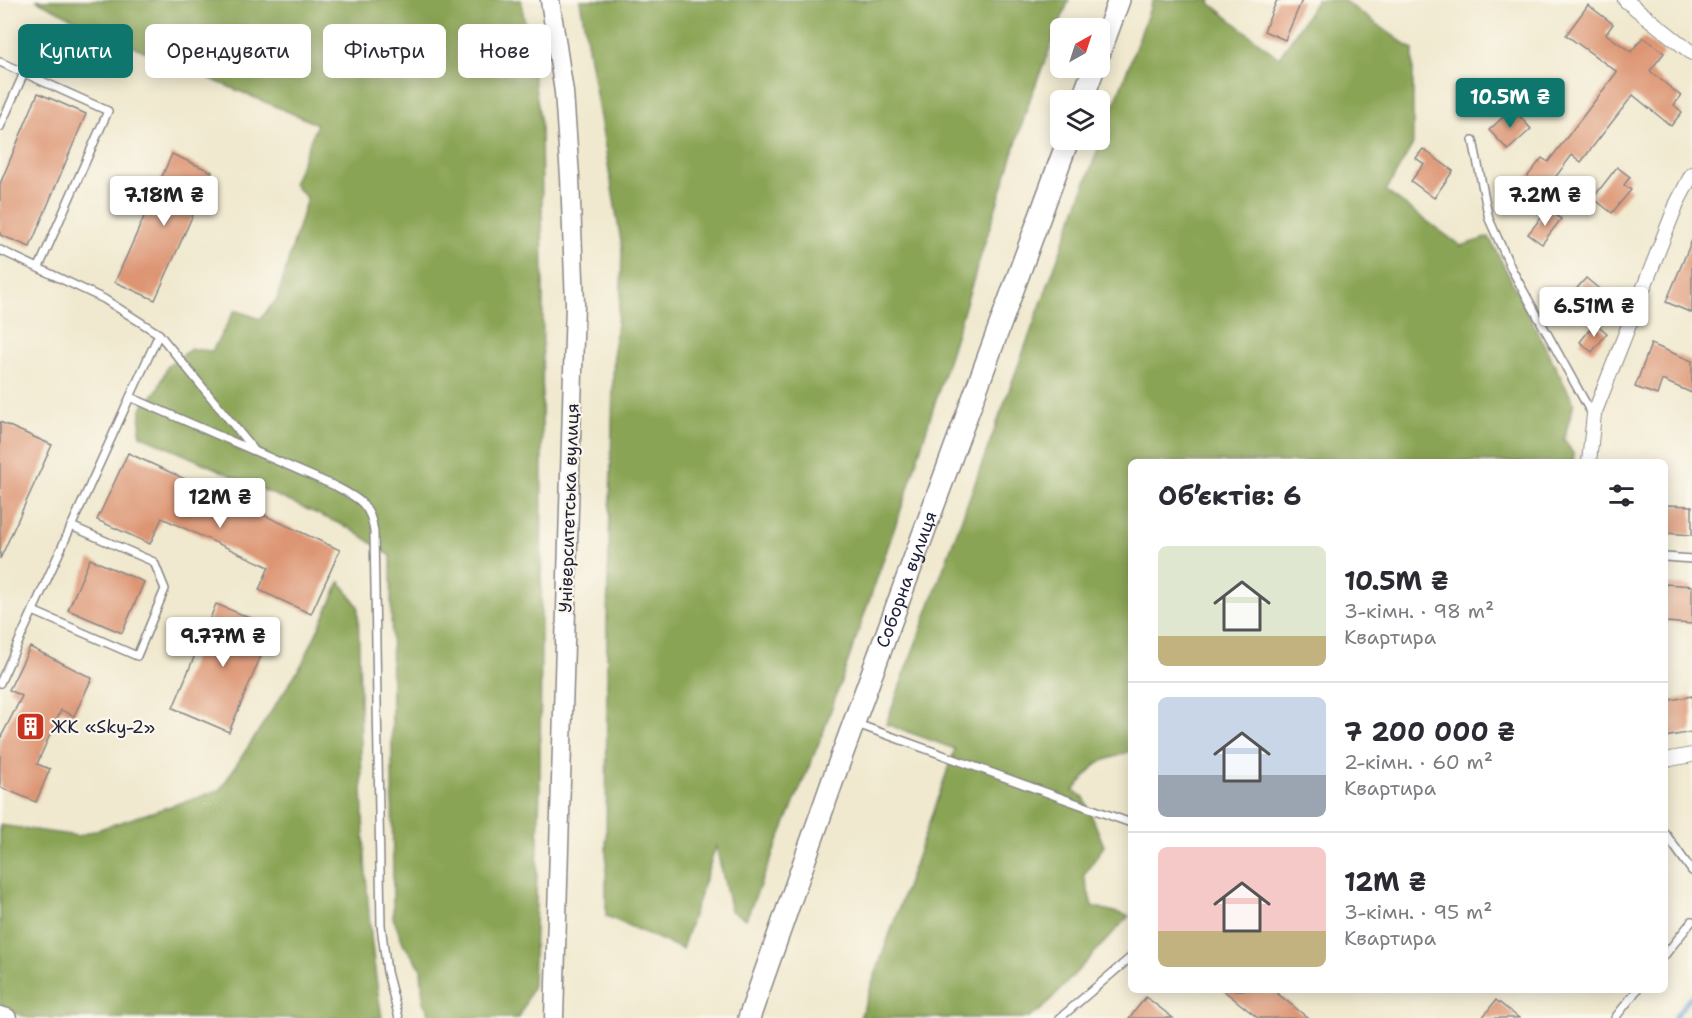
<!DOCTYPE html>
<html lang="uk">
<meta charset="utf-8">
<style>
:root{--surface:#fff;--page:#f2f2f3;--text:#2b2b33;--muted:#7c7c81;--line:#e1e1e2;--accent:#0f766e}
body{margin:0;font-family:"Shantell Sans",sans-serif;background:var(--page);color:var(--text);height:100vh;display:flex;flex-direction:column;font-size:22px;white-space:nowrap}
*{box-sizing:border-box;margin:0}
p{font-size:20px;color:var(--muted)}
.icon{flex:none;width:33px;height:33px;fill:none;stroke:currentColor;stroke-width:2;stroke-linecap:round;stroke-linejoin:round}
.map{position:relative;flex:1;overflow:hidden}
.drawer{position:absolute;left:1128px;top:459px;width:540px;height:534px;display:flex;flex-direction:column;background:var(--surface);border-radius:9px;box-shadow:0 3px 15px #0003}
.drawer>*{flex:none}
.banner{position:absolute;left:18px;top:24px;width:570px;height:54px;display:flex;gap:12px}
.needle{width:39px;rotate:39deg}
.buttons{position:absolute;left:1050px;top:18px;display:grid;gap:12px}
.buttons a{display:grid;place-items:center;width:60px;height:60px;border-radius:9px;background:var(--surface);box-shadow:0 3px 15px #0003;font-size:30px}
.price{position:absolute;translate:-50% -51px;padding:0 14px;border-radius:6px;background:#fff;color:#222;font-size:20px;line-height:39px;filter:drop-shadow(0 2px 3px #0008)}
.price::after{content:'';position:absolute;left:50%;top:36px;width:18px;height:14px;margin-left:-9px;background:inherit;clip-path:polygon(0 0,100% 0,50% 100%)}
.price.selected{background:var(--accent);color:#fff}
ul{padding:0;list-style:none}
li{display:flex;align-items:center;gap:18px;height:150px;padding:0 30px}
li+li{border-top:2px solid var(--line)}
li span{display:grid;place-items:center;flex:none;width:168px;height:120px;border-radius:9px;color:#555}
li>.icon{margin-inline-start:auto}
span .icon{width:72px;height:72px;fill:#fffc;stroke-width:1}
li b{font-size:26px}
h2{display:flex;justify-content:space-between;align-items:center;height:72px;padding:0 30px;font-size:26px}
.pill{padding:0 21px;border-radius:9px;background:var(--surface);box-shadow:0 3px 15px #0003;font-size:21px;line-height:54px}
.pill.selected{background:var(--accent);color:#fff}
.map>svg:first-child{display:block}
.forest{fill:#8aa455;stroke:#566348;stroke-width:1.5}
.lines{fill:none;stroke-linecap:round;stroke-linejoin:round}
.stream{stroke:#649fd4;stroke-width:4.5}
.building{fill:#dd9573}
.lane-casing{stroke:#898685;stroke-width:10}
.street-casing{stroke:#898685;stroke-width:16}
.secondary-casing{stroke:#898685;stroke-width:21}
.primary-casing{stroke:#898685;stroke-width:24}
.lane{stroke:#fff;stroke-width:7}
.street{stroke:#fff;stroke-width:14}
.secondary{stroke:#fff;stroke-width:18}
.primary{stroke:#fff;stroke-width:21}
.labels{text-anchor:middle;dominant-baseline:central;stroke-width:4.5;stroke-linejoin:round;paint-order:stroke}
.street-label{font-size:18px;fill:#22223b;stroke:#fbf7ec}
.poi-label{font-size:18px;fill:#22223b;stroke:#fbf7ec;text-anchor:start}
</style>
<div class="map">
<svg width="1692" height="1018" viewBox="0 0 1692 1018">
<rect width="100%" height="100%" fill="#fbf7ec"/>
<filter id="ink" filterUnits="userSpaceOnUse"><feTurbulence type="fractalNoise" baseFrequency=".0167" numOctaves="2"/><feDisplacementMap in="SourceGraphic" scale="12" xChannelSelector="R" yChannelSelector="G"/><feConvolveMatrix kernelMatrix="1 2 1 2 8 2 1 2 1" color-interpolation-filters="sRGB"/></filter>
<filter id="wash" filterUnits="userSpaceOnUse"><feTurbulence type="fractalNoise" baseFrequency=".008" numOctaves="4" result="noise"/><feDisplacementMap in="SourceGraphic" scale="24" xChannelSelector="R" yChannelSelector="G"/><feGaussianBlur stdDeviation="1.35" result="paint"/><feColorMatrix in="noise" values="0 0 0 0 0 0 0 0 0 0 0 0 0 0 0 0 0 1.4 0 .05"/><feComposite in="paint" operator="in"/></filter>
<g filter="url(#wash)">
<rect width="100%" height="100%" fill="#f0e9cf"/>
<g class="forest">
<polygon points="36,0 521,0 541,124 543,283 540,786 533,985 519,1018 432,1018 423,1002 421,968 404,945 393,918 391,556 349,528 140,435 141,409 158,389 168,365 191,349 212,351 235,310 260,319 277,299 307,198 293,184 317,124 104,34"/>
<polygon points="580,0 1069,0 1030,99 906,495 823,733 746,919 731,911 716,846 682,949 606,916 607,624 614,345 621,294 622,247"/>
<polygon points="1153,0 1211,0 1210,3 1279,58 1317,0 1343,0 1413,50 1413,144 1386,191 1461,246 1489,237 1574,403 1564,439 1574,455 1573,462 1131,462 1131,751 1097,763 1073,791 1084,797 1104,846 1084,875 1092,906 1129,916 1042,1009 1029,1018 860,1018 955,749 886,724"/>
<path d="M340,582L358,606C362,743 359,882 382,1018H29L0,1008V825L78,836L220,790L302,664Z"/>
</g>
<g class="lines">
<polyline class="stream" points="1674,1018 1692,995"/>
</g>
<g id="blocks">
<g class="building">
<polygon points="1277,0 1302,0 1285,40 1264,31"/>
<polygon points="1588,5 1613,24 1606,34 1631,52 1643,37 1664,53 1650,71 1681,96 1674,105 1682,112 1671,126 1633,95 1581,162 1572,155 1545,191 1527,177 1542,158 1548,162 1617,72 1566,35"/>
<polygon points="38,93 86,114 30,247 0,235 0,184"/>
<polygon points="1513,108 1531,129 1508,150 1489,130"/>
<polygon points="1423,149 1453,171 1434,198 1411,181 1424,164 1416,158"/>
<polygon points="172,154 212,172 155,300 115,282"/>
<polygon points="1617,167 1630,177 1624,185 1631,190 1612,213 1593,198"/>
<polygon points="1548,209 1561,219 1542,244 1528,234"/>
<polygon points="1692,240 1692,313 1666,302"/>
<polygon points="1586,278 1609,297 1595,314 1571,295"/>
<polygon points="1595,323 1607,333 1592,352 1580,342"/>
<polygon points="1651,344 1692,361 1692,393 1662,380 1657,395 1635,387"/>
<polygon points="0,422 52,445 0,559"/>
<polygon points="128,453 340,550 311,614 259,590 269,567 162,518 150,544 97,520"/>
<polygon points="1665,505 1692,506 1692,535 1665,533"/>
<polygon points="90,559 144,582 122,633 68,610"/>
<polygon points="1665,584 1692,586 1692,624 1665,622"/>
<polygon points="216,604 273,627 229,732 173,708"/>
<polygon points="30,647 92,678 74,716 61,710 37,764 50,769 36,802 0,787 0,739 22,696 9,690"/>
<polygon points="1692,696 1692,732 1665,737 1665,701"/>
<polygon points="1223,990 1273,990 1308,1018 1258,1018"/>
<polygon points="1146,997 1173,1018 1129,1018"/>
<polygon points="1496,1000 1519,1018 1482,1018"/>
</g>
</g>
</g>
<g filter="url(#ink)">
<use href="#blocks" fill-opacity="0" stroke="#898685" stroke-width="1.5"/>
<g class="lines">
<defs>
<g id="lane">
<polyline points="0,62 24,73 0,127"/>
<polyline points="24,73 108,111 39,267"/>
<polyline points="1473,140 1489,219 1512,270 1589,409 1594,414"/>
<path d="M0,250L104,299L159,334L130,397L335,486C358,498 371,504 374,532L381,925L387,972L399,1018"/>
<polyline points="159,334 254,450"/>
<polyline points="1665,557 1692,559"/>
<polyline points="33,611 137,656 165,589 154,562 71,526"/>
<polyline points="0,683 130,397"/>
<polyline points="857,724 1131,823"/>
<polyline points="1665,833 1692,871"/>
<polyline points="1665,955 1692,921"/>
<polyline points="1060,1018 1131,957"/>
<polyline points="1615,1018 1637,990"/>
</g>
<g id="street">
<polyline points="1625,0 1692,53"/>
<polyline points="1589,462 1594,414 1677,203 1692,174"/>
<polyline points="1665,760 1692,755"/>
</g>
<g id="secondary">
<polyline points="550,0 564,92 570,177 575,304 554,1018"/>
<polyline points="0,1016 7,1018"/>
</g>
<g id="primary">
<polyline points="1100,52 1119,0"/>
<polyline points="1082,100 1094,68"/>
<path id="s1" d="M749,1018L835,774L1068,140"/>
</g>
</defs>
<use href="#lane" class="lane-casing"/>
<use href="#street" class="street-casing"/>
<use href="#secondary" class="secondary-casing"/>
<use href="#primary" class="primary-casing"/>
<use href="#lane" class="lane"/>
<use href="#street" class="street"/>
<use href="#secondary" class="secondary"/>
<use href="#primary" class="primary"/>
</g>
</g>
<defs>
<symbol id="building-square" viewBox="-11 -11 22 22"><rect x="-9" y="-9" width="18" height="18" rx="4" fill="#c8321e" stroke="#fbf7ec"/><path d="M-4-6H4V6H1V3H-1V6H-4ZM-2.5-4.3h1.7v1.8h-1.7ZM.8-4.3h1.7v1.8H.8ZM-2.5-1h1.7V.8h-1.7ZM.8-1h1.7V.8H.8Z" fill="#fff"/></symbol>
</defs>
<g fill-rule="evenodd">
<use href="#building-square" x="14" y="710" width="33" height="33"/>
</g>
<g class="labels">
<g class="street-label">
<text transform="translate(569 508) rotate(-88)">Університетська вулиця</text>
<text stroke="none"><textPath href="#s1" startOffset="466">Соборна вулиця</textPath></text>
</g>
<g class="poi-label">
<text x="51" y="727">ЖК «Sky-2»</text>
</g>
</g>
</svg>
<div class="buttons">
<a><svg class="needle" viewBox="-14 -14 28 28"><path d="M0-13l5 13h-10z" fill="#e53935"/><path d="M0 13l5-13h-10z" fill="#7c7c81"/></svg></a>
<a><svg class="icon" aria-label="layers" viewBox="0 0 24 24"><path d="M12 4l9 5-9 5-9-5zM3 14l9 5 9-5"/></svg></a>
</div>
<b class="price selected" style="left:1510px;top:129px">10.5M ₴</b>
<b class="price" style="left:164px;top:227px">7.18M ₴</b>
<b class="price" style="left:1545px;top:227px">7.2M ₴</b>
<b class="price" style="left:1594px;top:338px">6.51M ₴</b>
<b class="price" style="left:220px;top:529px">12M ₴</b>
<b class="price" style="left:223px;top:668px">9.77M ₴</b>
<div class="banner">
<a class="pill selected">Купити</a>
<a class="pill">Орендувати</a>
<a class="pill">Фільтри</a>
<a class="pill">Нове</a>
</div>
<section class="drawer">
<h2>Об’єктів: 6<svg class="icon" aria-label="filters" viewBox="0 0 24 24"><path d="M4 7h16M4 17h16"/><circle cx="9" cy="7" r="2"/><circle cx="15" cy="17" r="2"/></svg></h2>
<ul>
<li><span style="background:linear-gradient(#dfe7d0 75%,#c2b280 0)"><svg class="icon" aria-label="home" viewBox="0 0 24 24"><path d="M3 11l9-7 9 7M6 9v11h12V9"/></svg></span><div><b>10.5M ₴</b><p>3-кімн. · 98 m²</p><p>Квартира</p></div></li>
<li><span style="background:linear-gradient(#c9d6e8 65%,#9aa5b1 0)"><svg class="icon" aria-label="home" viewBox="0 0 24 24"><path d="M3 11l9-7 9 7M6 9v11h12V9"/></svg></span><div><b>7 200 000 ₴</b><p>2-кімн. · 60 m²</p><p>Квартира</p></div></li>
<li><span style="background:linear-gradient(#f6c9c9 70%,#c2b280 0)"><svg class="icon" aria-label="home" viewBox="0 0 24 24"><path d="M3 11l9-7 9 7M6 9v11h12V9"/></svg></span><div><b>12M ₴</b><p>3-кімн. · 95 m²</p><p>Квартира</p></div></li>
</ul>
</section>
</div>
